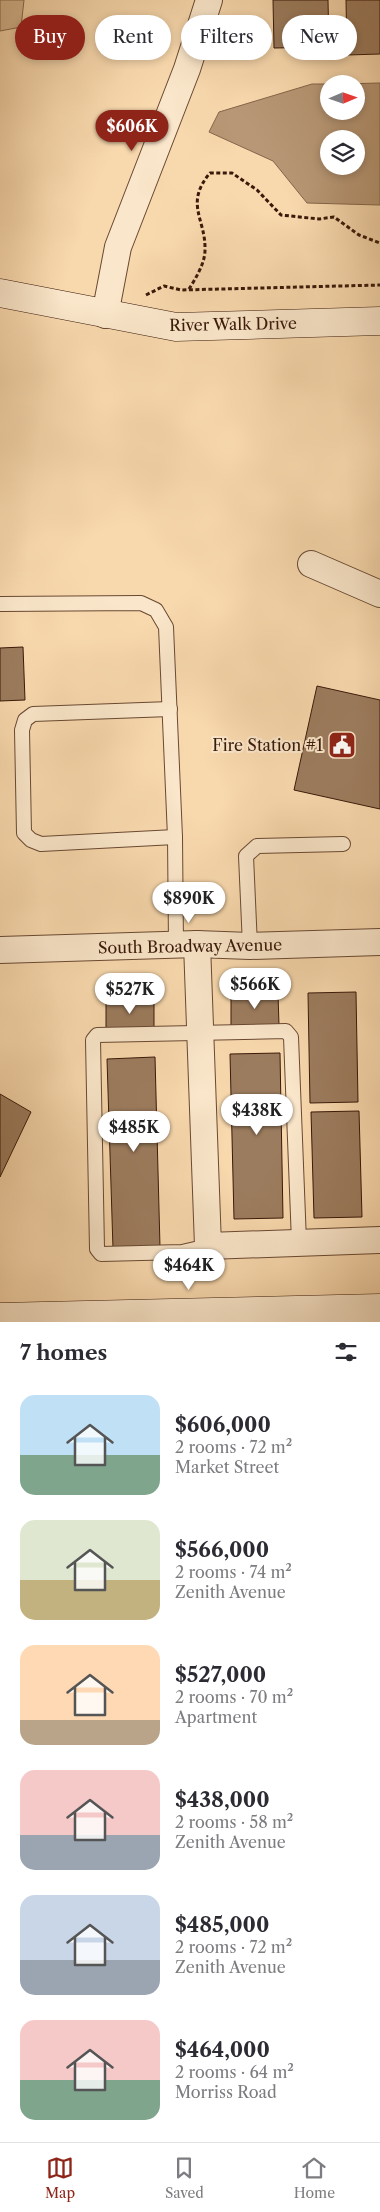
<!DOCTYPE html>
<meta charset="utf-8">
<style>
:root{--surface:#fff;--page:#f2f2f3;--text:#2b2b33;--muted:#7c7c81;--line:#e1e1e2;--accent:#8f2418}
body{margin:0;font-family:"Libre Caslon Text",serif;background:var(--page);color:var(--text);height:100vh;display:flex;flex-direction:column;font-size:19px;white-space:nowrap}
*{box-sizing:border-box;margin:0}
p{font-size:16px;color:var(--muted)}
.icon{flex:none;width:28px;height:28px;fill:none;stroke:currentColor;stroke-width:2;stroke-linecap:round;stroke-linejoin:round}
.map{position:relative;height:1322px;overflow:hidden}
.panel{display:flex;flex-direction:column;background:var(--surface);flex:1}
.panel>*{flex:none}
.banner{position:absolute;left:15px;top:15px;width:350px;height:45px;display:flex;gap:10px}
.needle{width:32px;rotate:88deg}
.tools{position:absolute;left:320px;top:75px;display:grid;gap:10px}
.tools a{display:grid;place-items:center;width:45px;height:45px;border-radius:50%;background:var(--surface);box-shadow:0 2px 8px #0003;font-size:25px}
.price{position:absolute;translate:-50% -42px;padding:0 11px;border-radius:18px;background:#fff;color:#222;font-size:16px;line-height:32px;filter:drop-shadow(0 1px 2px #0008)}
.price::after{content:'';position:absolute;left:50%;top:30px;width:15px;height:11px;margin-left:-8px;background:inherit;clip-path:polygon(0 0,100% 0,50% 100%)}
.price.active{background:var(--accent);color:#fff}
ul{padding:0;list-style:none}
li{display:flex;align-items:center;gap:15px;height:125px;padding:0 20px}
li span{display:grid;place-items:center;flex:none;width:140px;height:100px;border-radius:15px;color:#555}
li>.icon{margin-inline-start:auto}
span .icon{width:60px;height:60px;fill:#fffc;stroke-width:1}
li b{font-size:21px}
h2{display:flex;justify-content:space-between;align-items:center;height:60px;padding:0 20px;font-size:21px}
.tag{padding:0 18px;border-radius:22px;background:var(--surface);box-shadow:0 2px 8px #0003;font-size:18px;line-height:45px}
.tag.active{background:var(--accent);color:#fff}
.menu{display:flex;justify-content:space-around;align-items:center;height:70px;border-top:1px solid var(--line);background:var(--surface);font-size:14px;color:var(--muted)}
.menu a{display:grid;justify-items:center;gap:2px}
.menu .active{color:var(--accent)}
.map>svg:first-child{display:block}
.green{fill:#d8b891;stroke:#88684d}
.water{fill:#b79775;stroke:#85654a;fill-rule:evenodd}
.building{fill:#9c7c5e;stroke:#391909}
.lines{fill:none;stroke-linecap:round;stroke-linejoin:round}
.lane-casing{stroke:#694932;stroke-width:16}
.street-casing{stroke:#694932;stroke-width:28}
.secondary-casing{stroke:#391909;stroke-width:29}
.path{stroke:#391909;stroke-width:3;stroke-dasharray:4 2.5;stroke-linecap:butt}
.lane{stroke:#fae6ca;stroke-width:14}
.street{stroke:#fae6ca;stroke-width:26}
.secondary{stroke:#fae6ca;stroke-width:28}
.labels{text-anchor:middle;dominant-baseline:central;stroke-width:4;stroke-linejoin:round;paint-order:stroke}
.street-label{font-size:16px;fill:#391909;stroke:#fae6ca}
.poi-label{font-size:16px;fill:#391909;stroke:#fae6ca;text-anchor:end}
</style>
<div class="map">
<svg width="380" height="1322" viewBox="0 0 380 1322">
<rect width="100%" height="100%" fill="#f8d8ad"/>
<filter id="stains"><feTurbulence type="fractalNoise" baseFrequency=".004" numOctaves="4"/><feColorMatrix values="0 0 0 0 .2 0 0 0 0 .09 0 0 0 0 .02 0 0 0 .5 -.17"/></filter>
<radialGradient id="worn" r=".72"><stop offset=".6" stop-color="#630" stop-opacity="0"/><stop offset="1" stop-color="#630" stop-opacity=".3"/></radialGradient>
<polygon class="green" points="0,0 24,0 21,27 0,31"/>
<path class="water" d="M380,83V205L307,203L273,161L209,132L219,112L312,84H329V111H356V84H340ZM329,139H356V166H329Z"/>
<g class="building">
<polygon points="273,0 328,0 329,47 274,48"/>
<polygon points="346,0 380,0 380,54 347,55"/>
<polygon points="23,647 25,700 0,701 0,648"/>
<polygon points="317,686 380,700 380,809 294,790"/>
<polygon points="356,992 358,1102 310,1103 308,993"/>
<polygon points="231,994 278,994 279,1025 231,1026"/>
<rect x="106" y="1001" width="48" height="28"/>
<polygon points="280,1053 283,1218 234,1219 230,1054"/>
<polygon points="155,1057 160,1247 113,1249 107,1059"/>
<polygon points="0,1094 31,1112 0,1177"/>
<polygon points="359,1111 362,1217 314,1218 311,1112"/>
</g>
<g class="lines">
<defs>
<g id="lane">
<polyline points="0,604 141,603 156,610 166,627 175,837 176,945"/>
<polyline points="170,709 33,714 25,720 22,730 24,833 31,840 41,844 175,837"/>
<polyline points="250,946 246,856 257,846 343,844"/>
<polyline points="208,1246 182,1252 101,1254 97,1249 93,1040 97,1035 286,1031 291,1037 299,1242"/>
</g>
<g id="street">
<polyline points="105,315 118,247 187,69 209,0"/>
<polyline points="311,564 380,594"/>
<polyline points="197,944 208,1246 380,1240"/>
<polyline points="0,950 197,944 250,946 380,942"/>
</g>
<g id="secondary">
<polyline points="0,293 176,327 380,321"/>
<polyline points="0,1317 380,1308"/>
</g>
</defs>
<use href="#lane" class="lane-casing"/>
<use href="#street" class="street-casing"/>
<use href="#secondary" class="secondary-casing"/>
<g class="path">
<path d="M189,289C196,278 205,263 205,250C206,219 184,204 210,173H232L257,190L281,215L319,219L334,217L359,235L380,243"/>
<polyline points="146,295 164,286 181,290 380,285"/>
</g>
<use href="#lane" class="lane"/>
<use href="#street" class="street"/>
<use href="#secondary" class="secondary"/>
</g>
<defs>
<symbol id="civic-square" viewBox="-11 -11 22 22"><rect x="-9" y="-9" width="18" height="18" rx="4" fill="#8f2418" stroke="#fae6ca"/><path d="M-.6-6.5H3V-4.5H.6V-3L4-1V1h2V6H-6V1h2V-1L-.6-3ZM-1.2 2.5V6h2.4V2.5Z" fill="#fff"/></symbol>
</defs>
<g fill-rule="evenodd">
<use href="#civic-square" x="326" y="729" width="32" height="32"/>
</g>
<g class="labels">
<g class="street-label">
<text transform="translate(233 324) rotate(-1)">River Walk Drive</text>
<text transform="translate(190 946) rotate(-1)">South Broadway Avenue</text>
</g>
<g class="poi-label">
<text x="323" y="745">Fire Station #1</text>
</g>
</g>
<rect width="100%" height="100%" filter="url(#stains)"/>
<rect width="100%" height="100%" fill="url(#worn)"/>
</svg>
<div class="tools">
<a><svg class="needle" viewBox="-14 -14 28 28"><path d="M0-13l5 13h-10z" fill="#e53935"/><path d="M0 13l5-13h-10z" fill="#7c7c81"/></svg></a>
<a><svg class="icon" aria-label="layers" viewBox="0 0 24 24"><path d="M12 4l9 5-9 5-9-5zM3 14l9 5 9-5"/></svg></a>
</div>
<b class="price active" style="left:132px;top:152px">$606K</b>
<b class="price" style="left:189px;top:924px">$890K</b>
<b class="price" style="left:255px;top:1010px">$566K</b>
<b class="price" style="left:130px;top:1015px">$527K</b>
<b class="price" style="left:257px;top:1136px">$438K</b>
<b class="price" style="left:134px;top:1153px">$485K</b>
<b class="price" style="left:189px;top:1291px">$464K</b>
<div class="banner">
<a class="tag active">Buy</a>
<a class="tag">Rent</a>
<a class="tag">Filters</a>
<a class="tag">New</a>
</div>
</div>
<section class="panel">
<h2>7 homes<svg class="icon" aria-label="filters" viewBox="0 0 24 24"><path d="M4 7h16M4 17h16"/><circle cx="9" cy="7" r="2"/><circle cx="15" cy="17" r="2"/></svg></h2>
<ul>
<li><span style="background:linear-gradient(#bfe0f5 60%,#7fa58c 0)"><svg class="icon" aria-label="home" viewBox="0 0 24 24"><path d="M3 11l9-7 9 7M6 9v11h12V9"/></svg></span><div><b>$606,000</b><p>2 rooms · 72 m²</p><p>Market Street</p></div></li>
<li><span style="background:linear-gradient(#dfe7d0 60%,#c2b280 0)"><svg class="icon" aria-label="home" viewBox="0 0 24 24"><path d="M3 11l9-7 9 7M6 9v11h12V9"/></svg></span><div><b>$566,000</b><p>2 rooms · 74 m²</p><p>Zenith Avenue</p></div></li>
<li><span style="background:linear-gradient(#ffd9b3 75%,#b9a48a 0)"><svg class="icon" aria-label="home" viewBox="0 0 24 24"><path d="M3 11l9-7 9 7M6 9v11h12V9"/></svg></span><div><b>$527,000</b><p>2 rooms · 70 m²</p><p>Apartment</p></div></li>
<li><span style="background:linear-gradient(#f6c9c9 65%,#9aa5b1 0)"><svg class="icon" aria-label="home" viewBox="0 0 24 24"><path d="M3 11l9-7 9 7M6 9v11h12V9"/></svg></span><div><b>$438,000</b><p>2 rooms · 58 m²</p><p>Zenith Avenue</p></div></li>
<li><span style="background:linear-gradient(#c9d6e8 65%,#9aa5b1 0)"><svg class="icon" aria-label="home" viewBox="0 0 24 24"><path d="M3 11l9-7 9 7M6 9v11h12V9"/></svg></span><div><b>$485,000</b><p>2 rooms · 72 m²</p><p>Zenith Avenue</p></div></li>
<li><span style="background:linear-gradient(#f6c9c9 60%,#7fa58c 0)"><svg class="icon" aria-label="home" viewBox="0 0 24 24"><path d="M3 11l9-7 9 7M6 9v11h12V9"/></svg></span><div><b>$464,000</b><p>2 rooms · 64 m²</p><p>Morriss Road</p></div></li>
</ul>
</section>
<nav class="menu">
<a class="active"><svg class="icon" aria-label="map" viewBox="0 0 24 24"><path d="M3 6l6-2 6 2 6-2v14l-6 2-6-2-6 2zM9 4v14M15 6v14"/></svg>Map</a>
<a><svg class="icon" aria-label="saved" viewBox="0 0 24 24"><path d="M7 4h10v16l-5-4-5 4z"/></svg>Saved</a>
<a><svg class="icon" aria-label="home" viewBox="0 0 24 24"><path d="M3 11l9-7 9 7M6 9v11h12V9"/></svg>Home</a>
</nav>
